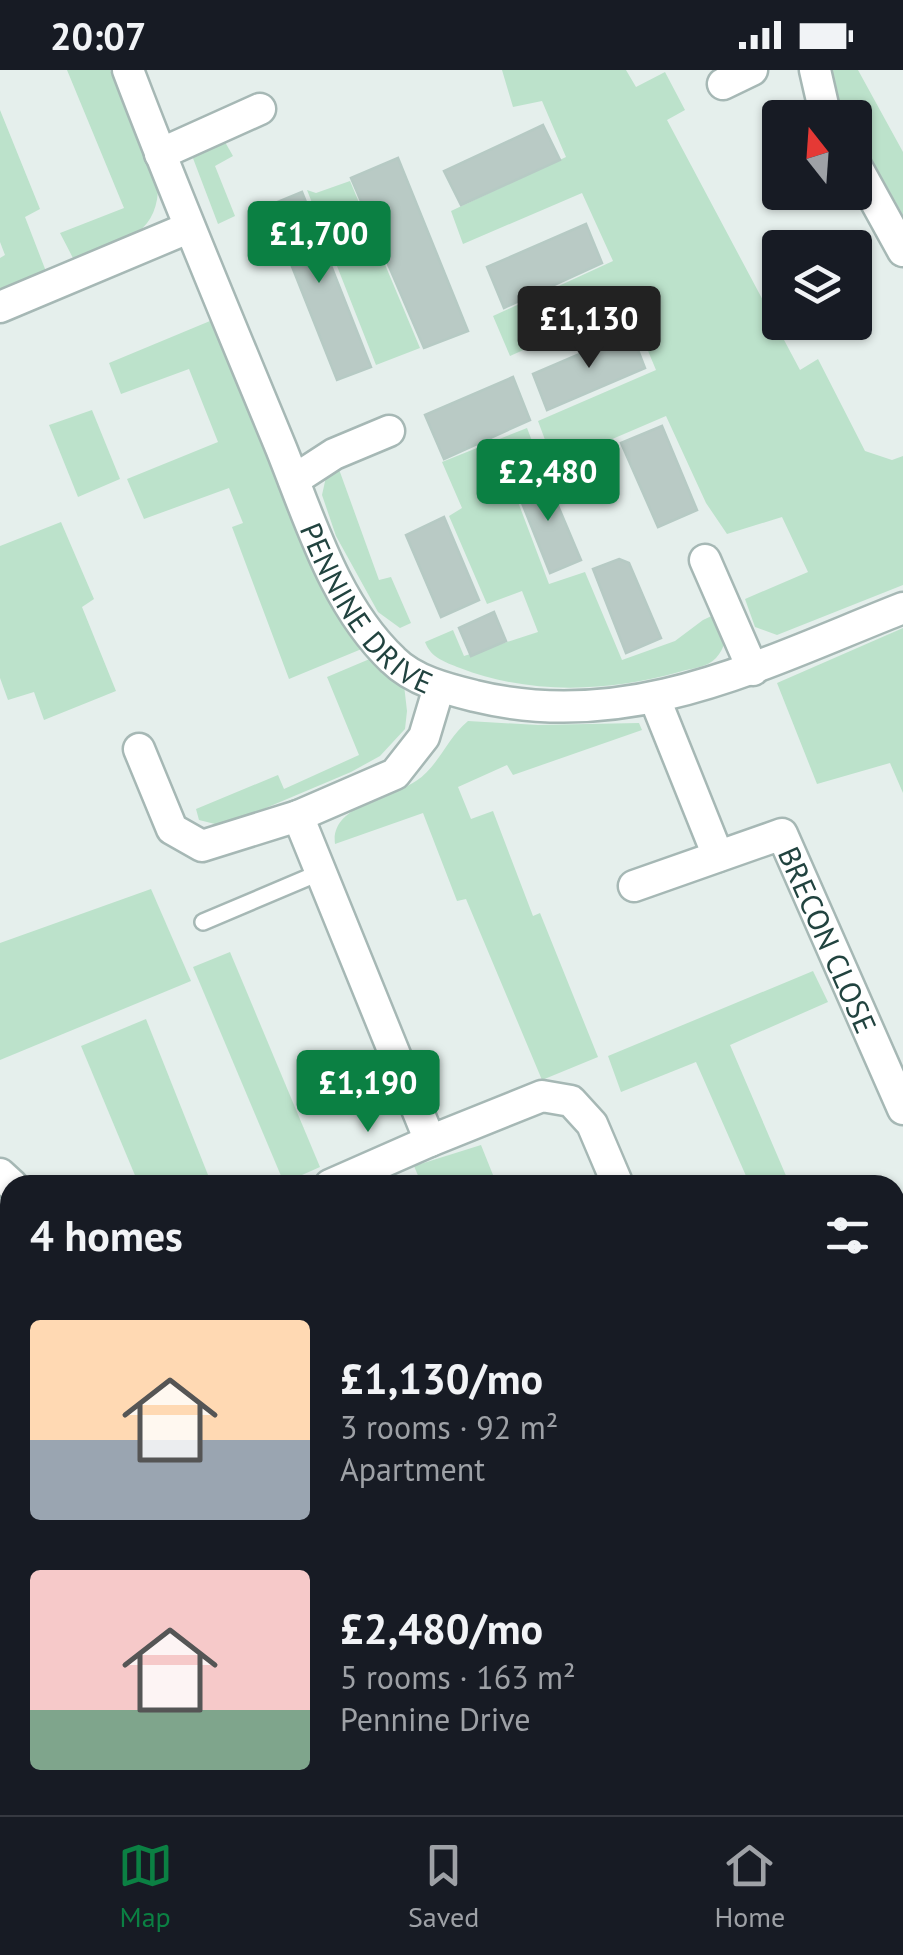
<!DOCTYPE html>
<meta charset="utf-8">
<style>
:root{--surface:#171b24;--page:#242831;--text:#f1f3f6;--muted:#9ea1a6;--line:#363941;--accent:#0b8043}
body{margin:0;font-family:"PT Sans",sans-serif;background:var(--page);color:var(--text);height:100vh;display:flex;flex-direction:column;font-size:38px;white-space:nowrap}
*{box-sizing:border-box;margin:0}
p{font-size:32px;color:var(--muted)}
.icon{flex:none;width:55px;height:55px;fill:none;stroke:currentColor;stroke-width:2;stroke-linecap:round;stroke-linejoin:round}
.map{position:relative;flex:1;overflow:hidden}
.sheet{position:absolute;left:0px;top:1105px;width:905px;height:640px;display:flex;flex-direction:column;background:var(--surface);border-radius:30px 30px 0 0;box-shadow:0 2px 8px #0004}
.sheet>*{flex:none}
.needle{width:65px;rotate:343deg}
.buttons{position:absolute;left:762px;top:30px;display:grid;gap:20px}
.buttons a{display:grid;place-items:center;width:110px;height:110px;border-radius:10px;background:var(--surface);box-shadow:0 2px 8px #0004;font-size:50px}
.price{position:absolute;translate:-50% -85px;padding:0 22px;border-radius:10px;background:var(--accent);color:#fff;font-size:32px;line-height:65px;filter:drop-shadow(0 2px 5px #0008)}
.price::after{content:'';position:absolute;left:50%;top:60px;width:30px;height:22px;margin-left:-15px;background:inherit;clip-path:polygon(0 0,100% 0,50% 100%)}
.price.on{background:#222;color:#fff}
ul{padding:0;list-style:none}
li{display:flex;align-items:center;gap:30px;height:250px;padding:0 30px}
li span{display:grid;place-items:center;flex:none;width:280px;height:200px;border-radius:10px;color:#555}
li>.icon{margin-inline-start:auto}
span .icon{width:120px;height:120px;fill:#fffc;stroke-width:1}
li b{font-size:42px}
h2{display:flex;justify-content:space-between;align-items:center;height:120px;padding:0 30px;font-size:42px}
.status{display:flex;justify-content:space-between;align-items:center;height:70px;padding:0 50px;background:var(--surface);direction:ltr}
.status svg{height:28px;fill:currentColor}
.tabs{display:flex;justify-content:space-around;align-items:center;height:140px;border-top:2px solid var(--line);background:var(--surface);font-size:28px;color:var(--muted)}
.tabs a{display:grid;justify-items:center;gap:5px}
.tabs .on{color:var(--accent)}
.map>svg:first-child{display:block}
.green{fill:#bce2cb}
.building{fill:#b9cac5;stroke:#b6cac4;stroke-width:2.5}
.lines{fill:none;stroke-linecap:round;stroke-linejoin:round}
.service-casing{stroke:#a6b8b5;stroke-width:20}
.minor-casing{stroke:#a6b8b5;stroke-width:35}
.service{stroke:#fff;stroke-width:15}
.minor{stroke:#fff;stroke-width:30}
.labels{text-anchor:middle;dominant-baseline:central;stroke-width:9;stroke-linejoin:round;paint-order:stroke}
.street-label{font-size:30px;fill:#21433f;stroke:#f6fbf9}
</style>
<div class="status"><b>20:07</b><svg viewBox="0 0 49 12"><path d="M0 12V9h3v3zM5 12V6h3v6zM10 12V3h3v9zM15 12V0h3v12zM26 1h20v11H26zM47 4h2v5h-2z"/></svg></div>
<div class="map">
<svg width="903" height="1745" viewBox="0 0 903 1745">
<rect width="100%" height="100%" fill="#e5efec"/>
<g class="green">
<path d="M67,0H110L158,121C155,170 113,174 74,190L60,163L124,138Z"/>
<polygon points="502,0 626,0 636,17 665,2 685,40 667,50 800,300 818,289 865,381 892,390 903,386 903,515 777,565 755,557 745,529 808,502 782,447 727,464 706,433 666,346 554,394 538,351 656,300 628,233 510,286 493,246 613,191 582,123 463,174 451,141 566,87 542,31 513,37"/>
<polygon points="832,0 858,0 903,82 903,145 855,60 855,48 848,47 833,21"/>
<polygon points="0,40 40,139 25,147 47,204 0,221 0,188 5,185 0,172"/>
<polygon points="202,72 225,72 233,86 215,96 235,146 218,154 191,83"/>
<polygon points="350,111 420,278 376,295 307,120 316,123"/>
<polygon points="210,251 311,490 364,578 289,609 232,457 243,453 229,418 144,449 127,409 218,372 189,299 121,324 109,293"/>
<polygon points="92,340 120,409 78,427 49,355"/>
<path d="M527,358L543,399L512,416L549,514L585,502L622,590L675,571L703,550L718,543L728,563C724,575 721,587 708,594C700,598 688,599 679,602C609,622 529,625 460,598C445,592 431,588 425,572L453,560L464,586L538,562L522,521L487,534L449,446L462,438L442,392Z"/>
<polygon points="336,391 379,510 391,507 411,553 400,558 378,542 336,466 322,425 328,398"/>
<polygon points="61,452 94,529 82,537 116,621 44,650 34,622 8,630 0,608 0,476"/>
<polygon points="903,558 903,723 890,693 817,714 777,613"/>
<polygon points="372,588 404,615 407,641 405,659 380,686 351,702 223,756 199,750 196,739 278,705 284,719 359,685 327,607"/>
<path d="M468,651L538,655L639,653L642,660L513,705L507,695L458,717L471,749L493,741L533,846L540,843L598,987L542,1010L466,829L457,831L423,743L335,774C330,735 390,729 416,711C439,696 447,668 468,651Z"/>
<polygon points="151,819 191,911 0,990 0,873"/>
<polygon points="230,882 320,1097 284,1113 193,897"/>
<polygon points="813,901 828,932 730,975 790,1115 750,1115 696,992 621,1022 608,986"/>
<polygon points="146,949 212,1115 139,1115 81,976"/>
<polygon points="481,1075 497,1115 422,1115 414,1096"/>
<polygon points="10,1196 10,1259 0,1263 0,1200"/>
<polygon points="0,1332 10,1357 10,1431 0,1435"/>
<polygon points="903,1347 903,1745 0,1745 0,1722 10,1718 10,1735 895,1735 895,1350"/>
</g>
<g class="building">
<polygon points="543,55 560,90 461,135 444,101"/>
<polygon points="398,88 468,261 424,278 351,108"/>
<polygon points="302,122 371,297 337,310 268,136"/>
<polygon points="586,154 602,193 504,238 487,197"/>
<polygon points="631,262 645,298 547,340 533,304"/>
<polygon points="513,307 530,350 444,389 425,345"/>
<polygon points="662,356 697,440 658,457 621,373"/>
<polygon points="545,405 581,490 550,503 516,418"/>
<polygon points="444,447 479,530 441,547 406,465"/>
<polygon points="619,489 629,493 661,568 626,583 593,499"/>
<polygon points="494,542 506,571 471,586 459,558"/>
</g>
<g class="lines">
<defs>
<polyline id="service" points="203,852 321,802"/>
<g id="minor">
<path id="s1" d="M128,0C176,127 229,252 281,378C310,450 335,535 393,590C414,611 447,619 475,626C630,664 763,593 903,538"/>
<polyline points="815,0 823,35 829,48"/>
<polyline points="723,14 752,0"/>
<polyline points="160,84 260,39"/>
<polyline points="855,94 903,181"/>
<polyline points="0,237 188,158"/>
<polyline points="294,410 334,384 389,361"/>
<polyline points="705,490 753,600"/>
<polyline points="655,629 718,786"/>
<polyline points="139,679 172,759 202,776 298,746 395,704 424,667 439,617"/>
<polyline points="298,746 430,1071 542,1026 571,1031 592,1054 618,1115"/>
<path id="s2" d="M634,816L782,764L903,1039"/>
<polyline points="0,1104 12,1115"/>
<polyline points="330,1115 430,1071"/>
<polyline points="0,1459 10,1455"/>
</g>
</defs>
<use href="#service" class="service-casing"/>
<use href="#minor" class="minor-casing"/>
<use href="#service" class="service"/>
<use href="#minor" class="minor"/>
</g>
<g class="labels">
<g class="street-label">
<text stroke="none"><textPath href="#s1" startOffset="592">PENNINE DRIVE</textPath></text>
<text stroke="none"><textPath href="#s2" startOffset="272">BRECON CLOSE</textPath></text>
</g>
</g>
</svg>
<div class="buttons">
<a><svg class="needle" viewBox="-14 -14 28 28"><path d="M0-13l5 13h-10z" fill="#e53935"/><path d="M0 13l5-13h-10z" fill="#9ea1a6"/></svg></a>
<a><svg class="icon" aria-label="layers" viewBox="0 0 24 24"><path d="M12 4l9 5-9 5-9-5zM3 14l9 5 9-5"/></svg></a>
</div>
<b class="price" style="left:319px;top:216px">£1,700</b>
<b class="price on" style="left:589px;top:301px">£1,130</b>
<b class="price" style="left:548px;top:454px">£2,480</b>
<b class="price" style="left:368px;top:1065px">£1,190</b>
<section class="sheet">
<h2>4 homes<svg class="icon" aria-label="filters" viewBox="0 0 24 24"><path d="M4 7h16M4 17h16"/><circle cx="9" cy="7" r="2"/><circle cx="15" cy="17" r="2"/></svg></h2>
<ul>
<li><span style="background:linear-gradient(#ffd9b3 60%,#9aa5b1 0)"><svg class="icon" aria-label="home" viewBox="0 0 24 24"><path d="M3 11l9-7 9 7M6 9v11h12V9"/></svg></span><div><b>£1,130/mo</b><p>3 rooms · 92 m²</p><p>Apartment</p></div></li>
<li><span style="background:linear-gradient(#f6c9c9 70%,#7fa58c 0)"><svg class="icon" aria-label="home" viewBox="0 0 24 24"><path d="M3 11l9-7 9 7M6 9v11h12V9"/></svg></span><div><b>£2,480/mo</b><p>5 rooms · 163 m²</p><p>Pennine Drive</p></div></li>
</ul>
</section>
</div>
<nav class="tabs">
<a class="on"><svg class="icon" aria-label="map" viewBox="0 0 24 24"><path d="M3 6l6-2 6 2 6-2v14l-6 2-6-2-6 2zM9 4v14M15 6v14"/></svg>Map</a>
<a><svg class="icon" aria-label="saved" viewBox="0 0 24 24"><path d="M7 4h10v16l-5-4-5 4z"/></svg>Saved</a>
<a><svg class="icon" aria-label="home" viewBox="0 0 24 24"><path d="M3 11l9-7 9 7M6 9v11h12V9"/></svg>Home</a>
</nav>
